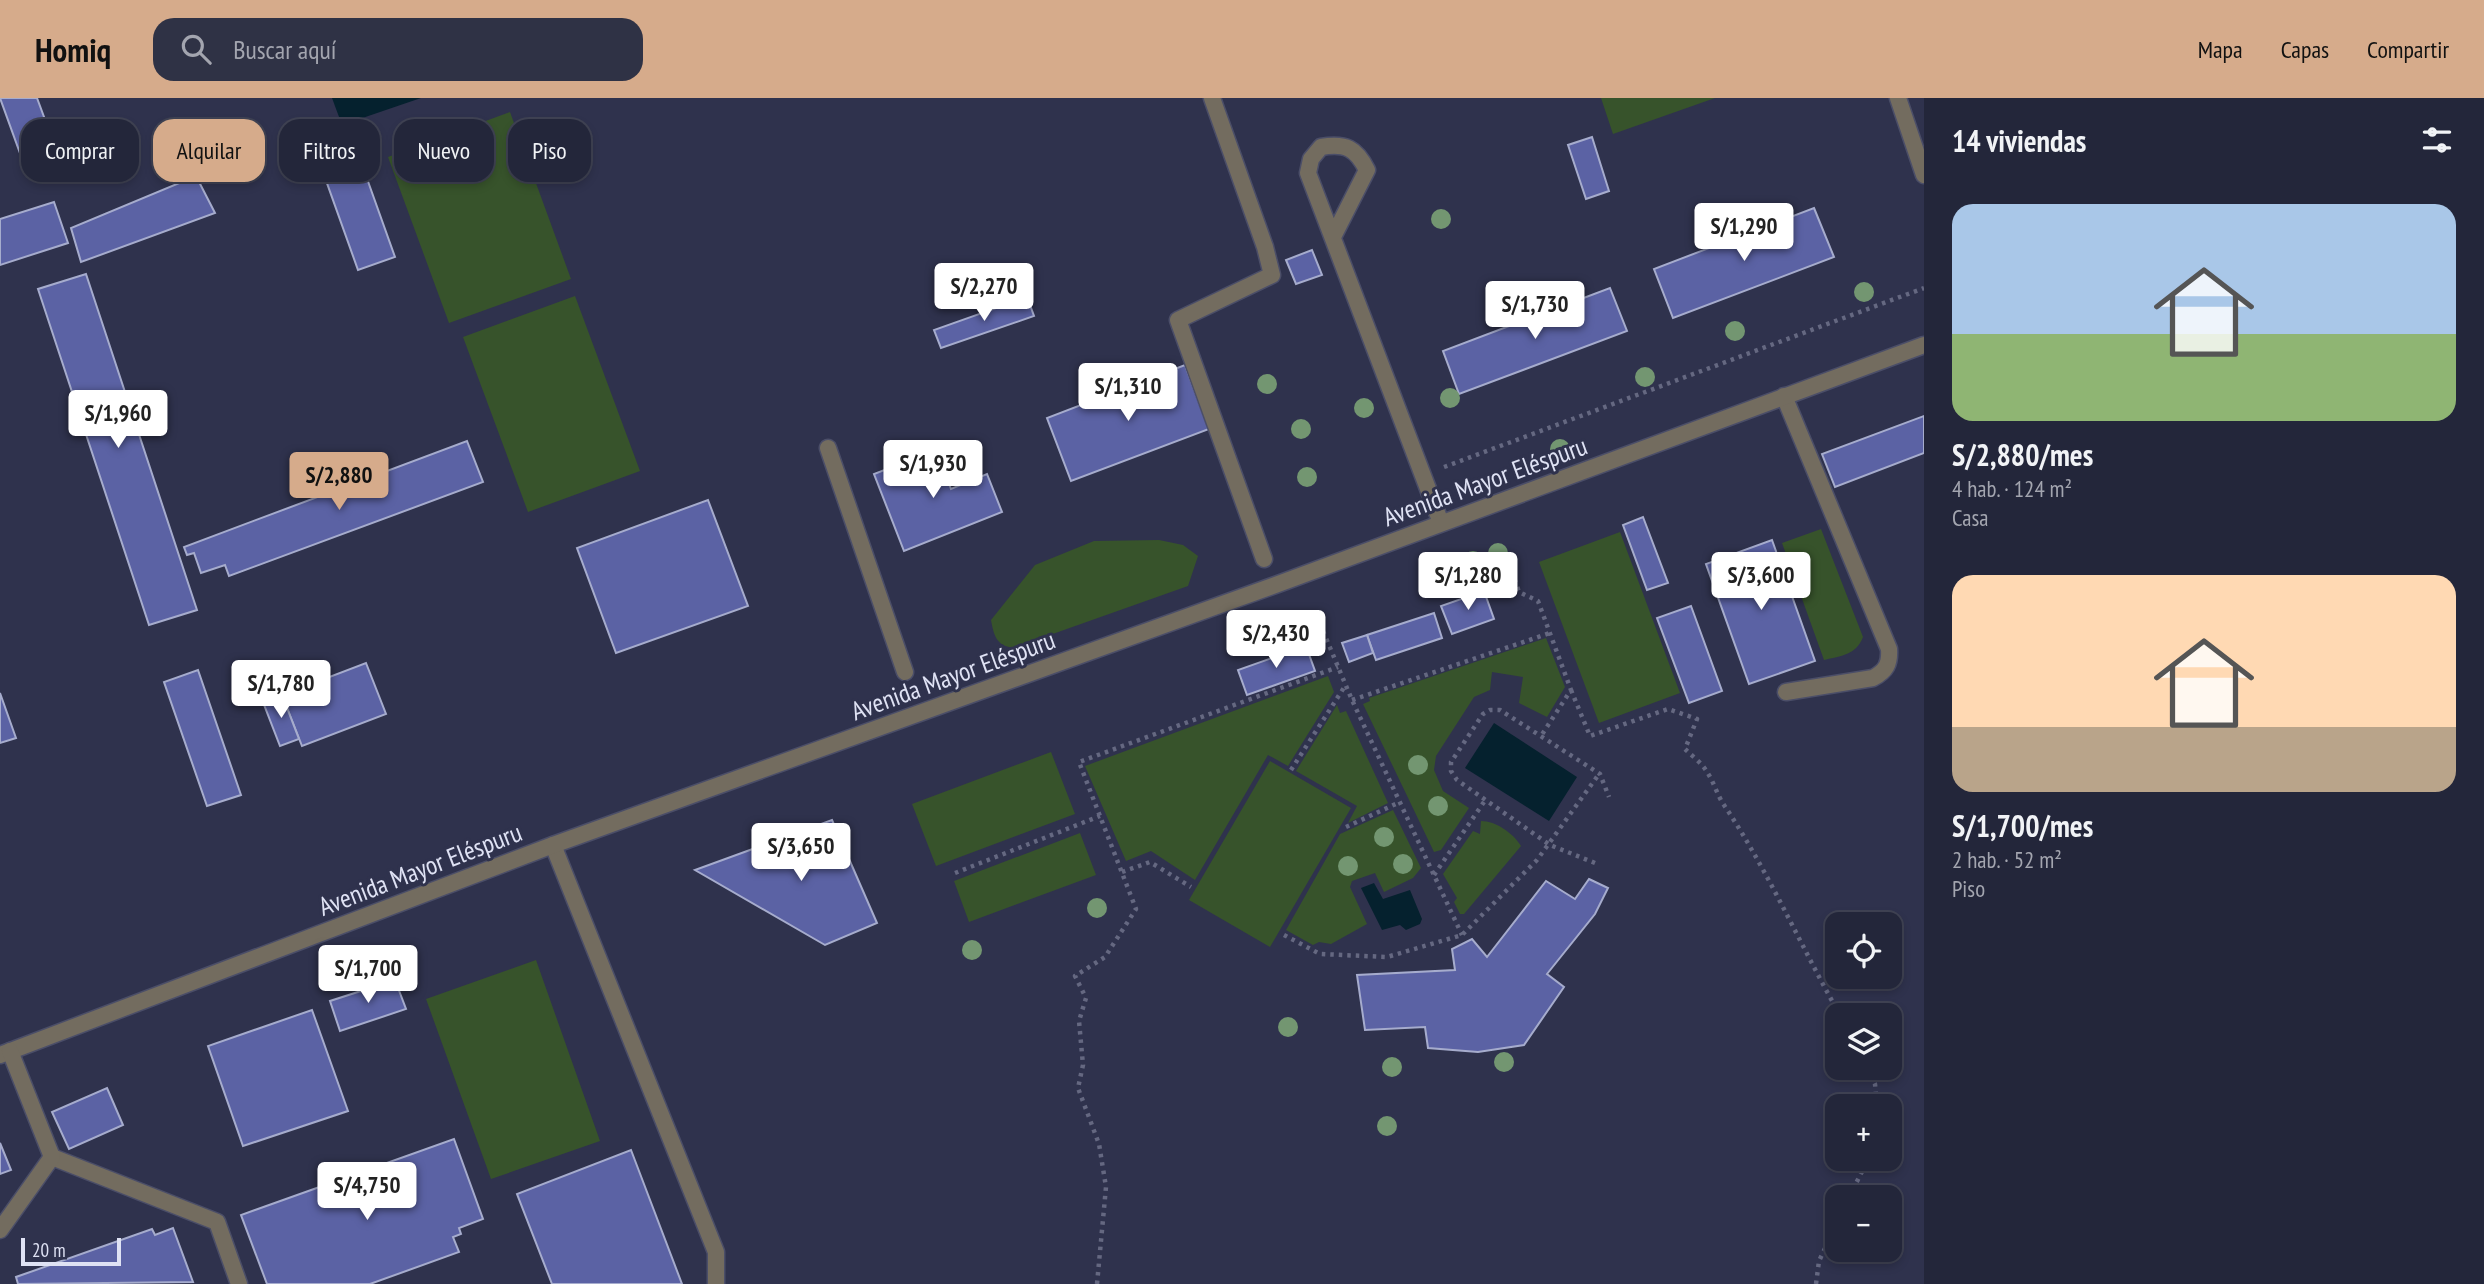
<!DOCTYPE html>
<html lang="es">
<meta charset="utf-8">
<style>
:root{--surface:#23263a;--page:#2f3245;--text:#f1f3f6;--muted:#a3a5af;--line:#404354;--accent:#d6ab8b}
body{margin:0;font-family:"PT Sans Narrow",sans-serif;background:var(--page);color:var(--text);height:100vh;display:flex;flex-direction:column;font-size:26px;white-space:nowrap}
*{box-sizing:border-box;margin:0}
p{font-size:23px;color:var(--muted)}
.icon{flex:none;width:38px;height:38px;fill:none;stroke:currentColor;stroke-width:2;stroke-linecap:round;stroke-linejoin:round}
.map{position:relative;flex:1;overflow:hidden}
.details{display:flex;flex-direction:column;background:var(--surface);width:560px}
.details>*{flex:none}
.guide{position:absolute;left:21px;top:21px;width:665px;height:63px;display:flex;gap:14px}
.fabs{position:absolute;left:1825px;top:814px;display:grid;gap:14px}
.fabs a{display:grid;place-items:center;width:77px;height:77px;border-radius:14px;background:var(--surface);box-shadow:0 4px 10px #0003,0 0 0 2px var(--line);font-size:35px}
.scale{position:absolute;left:21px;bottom:18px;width:100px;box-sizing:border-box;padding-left:7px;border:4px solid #dfe2f4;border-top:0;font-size:19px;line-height:24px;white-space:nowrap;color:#dfe2f4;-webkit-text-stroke:5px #2f324d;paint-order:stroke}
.price{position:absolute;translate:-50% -60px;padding:0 16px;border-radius:7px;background:#fff;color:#222;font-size:23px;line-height:46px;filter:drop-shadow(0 2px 4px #0008)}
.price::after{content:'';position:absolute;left:50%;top:42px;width:21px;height:16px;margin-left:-10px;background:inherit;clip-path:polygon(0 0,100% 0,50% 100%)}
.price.on{background:var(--accent);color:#111}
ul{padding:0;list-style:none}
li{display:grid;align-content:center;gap:14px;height:371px;padding:0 28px}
li span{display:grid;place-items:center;height:217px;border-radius:21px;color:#555}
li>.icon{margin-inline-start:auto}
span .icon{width:126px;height:126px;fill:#fffc;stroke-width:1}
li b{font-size:30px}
h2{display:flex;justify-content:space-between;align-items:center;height:84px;padding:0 28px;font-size:30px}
.tag{padding:0 24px;border-radius:21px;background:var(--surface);box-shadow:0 4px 10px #0003,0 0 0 2px var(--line);font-size:24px;line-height:63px}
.tag.on{background:var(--accent);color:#111}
header{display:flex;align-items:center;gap:42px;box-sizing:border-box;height:98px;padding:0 35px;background:var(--accent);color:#111}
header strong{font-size:33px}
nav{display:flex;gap:38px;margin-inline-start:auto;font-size:24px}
.search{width:490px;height:63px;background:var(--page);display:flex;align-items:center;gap:18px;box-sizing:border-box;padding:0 24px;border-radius:21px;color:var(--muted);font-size:26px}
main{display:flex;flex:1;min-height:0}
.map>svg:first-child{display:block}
.green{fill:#37532b}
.water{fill:#05212e}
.building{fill:#5b62a4;stroke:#a6accd;stroke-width:2}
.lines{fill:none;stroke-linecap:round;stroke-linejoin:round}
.lane-casing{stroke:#4b4e68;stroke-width:19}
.path{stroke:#656881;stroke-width:4.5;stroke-dasharray:3.5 5;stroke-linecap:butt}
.lane{stroke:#736c5f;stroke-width:16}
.tree{fill:#739671}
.labels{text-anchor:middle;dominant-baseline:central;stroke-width:6;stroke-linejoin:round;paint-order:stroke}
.street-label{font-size:26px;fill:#dfe2f4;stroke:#2f324d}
</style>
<header>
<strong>Homiq</strong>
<div class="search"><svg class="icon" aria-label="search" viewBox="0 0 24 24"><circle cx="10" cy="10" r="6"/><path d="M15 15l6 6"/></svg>Buscar aquí</div>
<nav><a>Mapa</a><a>Capas</a><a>Compartir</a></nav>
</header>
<main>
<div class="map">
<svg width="1924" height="1186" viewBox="0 0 1924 1186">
<rect width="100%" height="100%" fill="#2f324d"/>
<g class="green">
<polygon points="1601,0 1715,0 1613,36"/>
<polygon points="510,14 571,181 449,225 388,59"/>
<polygon points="575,198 640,373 528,414 463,239"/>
<path d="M1821,431L1863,539C1856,557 1841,558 1824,562L1782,445Z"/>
<polygon points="1620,434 1680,595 1599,625 1539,464"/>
<path d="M1159,442L1183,447L1198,458L1188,488L1013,550C996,547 994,538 991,522L1035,467L1094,443Z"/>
<polygon points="1546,540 1565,589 1547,619 1519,605 1523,579 1492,574 1490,592 1474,599 1436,658 1434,672 1443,693 1469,710 1441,752 1434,754 1363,606 1370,603 1369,600"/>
<polygon points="1328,578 1334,594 1288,668 1268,657 1195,782 1151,753 1126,763 1085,668"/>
<polygon points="1337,607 1340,615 1346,613 1388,705 1348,725 1357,708 1296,673"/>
<polygon points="1051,654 1075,716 936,768 912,706"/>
<polygon points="1270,663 1351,710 1270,849 1189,802"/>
<polygon points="1393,712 1421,770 1413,780 1384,794 1375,775 1352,783 1350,789 1367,826 1331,846 1319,844 1313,847 1286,832 1340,736"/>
<path d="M1481,723C1496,723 1513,735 1521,748L1464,816H1460L1454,804L1457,800L1443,776L1473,733L1480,736Z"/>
<polygon points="1080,735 1096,777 969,824 954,783"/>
<polygon points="536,862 600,1043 491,1081 426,901"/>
</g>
<g class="water">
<polygon points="332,0 421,0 342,27"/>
<polygon points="1494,625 1577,679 1549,723 1465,670"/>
<polygon points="1374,785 1383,801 1410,792 1422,821 1420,826 1406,832 1400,827 1382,832 1361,790"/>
</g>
<g class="building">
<polygon points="0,0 37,0 54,46 21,58"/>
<polygon points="1592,39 1609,93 1586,101 1568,47"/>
<polygon points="360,61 395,159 358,172 323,74"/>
<polygon points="196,78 215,115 81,164 71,130"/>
<polygon points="54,104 68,145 0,167 0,121"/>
<polygon points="1814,110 1834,159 1673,220 1654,171"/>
<polygon points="1312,152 1322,177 1296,186 1286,162"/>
<polygon points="86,176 197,512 149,527 38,191"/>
<polygon points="1610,190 1627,233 1459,296 1443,253"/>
<polygon points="1027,199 1034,218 941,250 934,232"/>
<polygon points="1185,267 1209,331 1071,383 1047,320"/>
<polygon points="1924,318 1924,355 1835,389 1822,356"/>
<polygon points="467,343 483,384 229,478 225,467 201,475 194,455 187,457 184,449"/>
<polygon points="936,352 951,391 987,376 1002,414 904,453 874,376"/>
<polygon points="708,402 748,508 616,555 577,450"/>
<polygon points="1643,419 1668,485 1647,492 1623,427"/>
<polygon points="1772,442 1815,563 1749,586 1706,466"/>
<polygon points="1484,493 1494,521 1452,536 1441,508"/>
<polygon points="1691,508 1722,593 1689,605 1657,520"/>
<polygon points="1434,515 1442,540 1376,562 1367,537"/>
<polygon points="1367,537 1373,555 1349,564 1342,545"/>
<polygon points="1306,548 1315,573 1247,597 1238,572"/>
<polygon points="366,565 386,616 302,648 282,597"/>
<polygon points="198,572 241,697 207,708 164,584"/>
<polygon points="0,595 16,640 0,645"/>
<polygon points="282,597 299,641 280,648 263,604"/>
<polygon points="832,722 877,825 825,847 695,772"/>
<polygon points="1589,781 1608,790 1595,816 1547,876 1564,889 1524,947 1478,954 1428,950 1425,929 1365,932 1357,877 1455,872 1452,851 1472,841 1487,859 1546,783 1575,801"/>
<polygon points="395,882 406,911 340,933 330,903"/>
<polygon points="312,912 348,1013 243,1048 208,948"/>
<polygon points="107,990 123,1027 69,1051 52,1014"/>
<polygon points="454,1041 483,1121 459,1130 461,1136 453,1139 459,1154 370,1186 267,1186 241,1117"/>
<polygon points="0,1045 11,1072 0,1076"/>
<polygon points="631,1052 682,1186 552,1186 517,1096"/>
<polygon points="173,1130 193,1184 18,1186 16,1179 152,1131 155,1137"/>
</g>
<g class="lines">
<defs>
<g id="lane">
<polyline points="1212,0 1265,149 1272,177 1178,222 1264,461"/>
<polyline points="1898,0 1924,77"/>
<path d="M1333,139L1367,72C1356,50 1346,45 1321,49L1311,61L1308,75L1441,425"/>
<path d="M1784,298L1889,551C1890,566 1886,573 1873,580L1786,594"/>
<polyline points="828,350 905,574"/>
<polyline points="553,747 716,1154 716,1186"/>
<polyline points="0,957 553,747 1278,486 1924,247"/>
<polyline points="52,1059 217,1124 239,1186"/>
<polyline points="0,1132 52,1059 10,953"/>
</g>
</defs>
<use href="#lane" class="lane-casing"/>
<g class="path">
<polyline points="1444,369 1924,190"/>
<polyline points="1509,465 1519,494 1538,503 1571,592 1541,638"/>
<polyline points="1323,533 1352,602 1462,837"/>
<path d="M1571,592L1590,638L1668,611L1697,621L1685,651C1692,658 1702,665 1707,674C1714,684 1717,697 1724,707C1769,774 1800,847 1840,917"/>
<polyline points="1352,602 1550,535"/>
<polyline points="1291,672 1345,588"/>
<polyline points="1346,729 1400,704"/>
<polyline points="1595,765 1550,747 1457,682 1451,673 1451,664 1483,616 1490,612 1500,612 1600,676 1609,699"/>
<polyline points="1122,774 1150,764 1191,789"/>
<polyline points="955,775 1100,718"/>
<polyline points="1434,777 1486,701"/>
<polyline points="1284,837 1320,856 1387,859 1462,837 1537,762 1599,676"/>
<polyline points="1867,970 1875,986 1877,1008"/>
<polyline points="1849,1099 1869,1060"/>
<polyline points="1097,1186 1106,1089 1099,1046 1078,990 1083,967 1079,923 1086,900 1075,878 1105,859 1136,811 1079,664 1338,569"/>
<polyline points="1816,1186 1819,1163 1838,1123"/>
</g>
<use href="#lane" class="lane"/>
</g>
<g class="tree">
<circle cx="1441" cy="121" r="10"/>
<circle cx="1864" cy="194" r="10"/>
<circle cx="1735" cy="233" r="10"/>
<circle cx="1645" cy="279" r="10"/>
<circle cx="1267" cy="286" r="10"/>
<circle cx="1450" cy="300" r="10"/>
<circle cx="1364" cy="310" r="10"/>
<circle cx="1301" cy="331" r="10"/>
<circle cx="1560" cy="351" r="10"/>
<circle cx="1307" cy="379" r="10"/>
<circle cx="1498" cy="455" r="10"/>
<circle cx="1473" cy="463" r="10"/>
<circle cx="1418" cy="667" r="10"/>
<circle cx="1438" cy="708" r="10"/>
<circle cx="1384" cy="739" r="10"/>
<circle cx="1403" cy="766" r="10"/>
<circle cx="1348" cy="768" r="10"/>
<circle cx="1097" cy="810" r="10"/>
<circle cx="972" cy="852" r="10"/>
<circle cx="1288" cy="929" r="10"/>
<circle cx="1504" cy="964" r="10"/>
<circle cx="1392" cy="969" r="10"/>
<circle cx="1387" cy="1028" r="10"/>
</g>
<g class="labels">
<g class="street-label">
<text transform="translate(1485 383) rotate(-20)">Avenida Mayor Eléspuru</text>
<text transform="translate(953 577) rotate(-20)">Avenida Mayor Eléspuru</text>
<text transform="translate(420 771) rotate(-21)">Avenida Mayor Eléspuru</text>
</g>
</g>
</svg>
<div class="fabs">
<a><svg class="icon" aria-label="locate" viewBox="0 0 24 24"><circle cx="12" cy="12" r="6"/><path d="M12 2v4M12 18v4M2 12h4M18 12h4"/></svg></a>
<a><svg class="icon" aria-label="layers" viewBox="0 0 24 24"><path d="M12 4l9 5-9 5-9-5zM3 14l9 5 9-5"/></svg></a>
<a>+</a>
<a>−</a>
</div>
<div class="scale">20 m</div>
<b class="price" style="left:1744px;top:165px">S/1,290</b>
<b class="price" style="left:984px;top:225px">S/2,270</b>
<b class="price" style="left:1535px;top:243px">S/1,730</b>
<b class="price" style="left:1128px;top:325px">S/1,310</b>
<b class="price" style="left:118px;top:352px">S/1,960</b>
<b class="price" style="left:933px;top:402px">S/1,930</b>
<b class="price on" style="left:339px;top:414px">S/2,880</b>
<b class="price" style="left:1468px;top:514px">S/1,280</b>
<b class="price" style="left:1761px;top:514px">S/3,600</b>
<b class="price" style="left:1276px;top:572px">S/2,430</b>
<b class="price" style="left:281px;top:622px">S/1,780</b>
<b class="price" style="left:801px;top:785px">S/3,650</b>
<b class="price" style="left:368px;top:907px">S/1,700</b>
<b class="price" style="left:367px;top:1124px">S/4,750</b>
<div class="guide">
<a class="tag">Comprar</a>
<a class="tag on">Alquilar</a>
<a class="tag">Filtros</a>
<a class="tag">Nuevo</a>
<a class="tag">Piso</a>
</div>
</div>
<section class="details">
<h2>14 viviendas<svg class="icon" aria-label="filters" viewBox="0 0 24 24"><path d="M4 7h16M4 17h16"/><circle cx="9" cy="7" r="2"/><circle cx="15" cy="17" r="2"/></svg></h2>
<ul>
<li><span style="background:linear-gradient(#a9c7e8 60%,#8fb573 0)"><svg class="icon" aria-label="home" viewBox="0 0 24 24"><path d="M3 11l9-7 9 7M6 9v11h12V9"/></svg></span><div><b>S/2,880/mes</b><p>4 hab. · 124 m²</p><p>Casa</p></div></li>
<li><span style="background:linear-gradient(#ffd9b3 70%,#b9a48a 0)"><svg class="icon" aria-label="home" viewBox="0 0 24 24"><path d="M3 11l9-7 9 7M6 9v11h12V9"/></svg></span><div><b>S/1,700/mes</b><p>2 hab. · 52 m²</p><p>Piso</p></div></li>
</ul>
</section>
</main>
